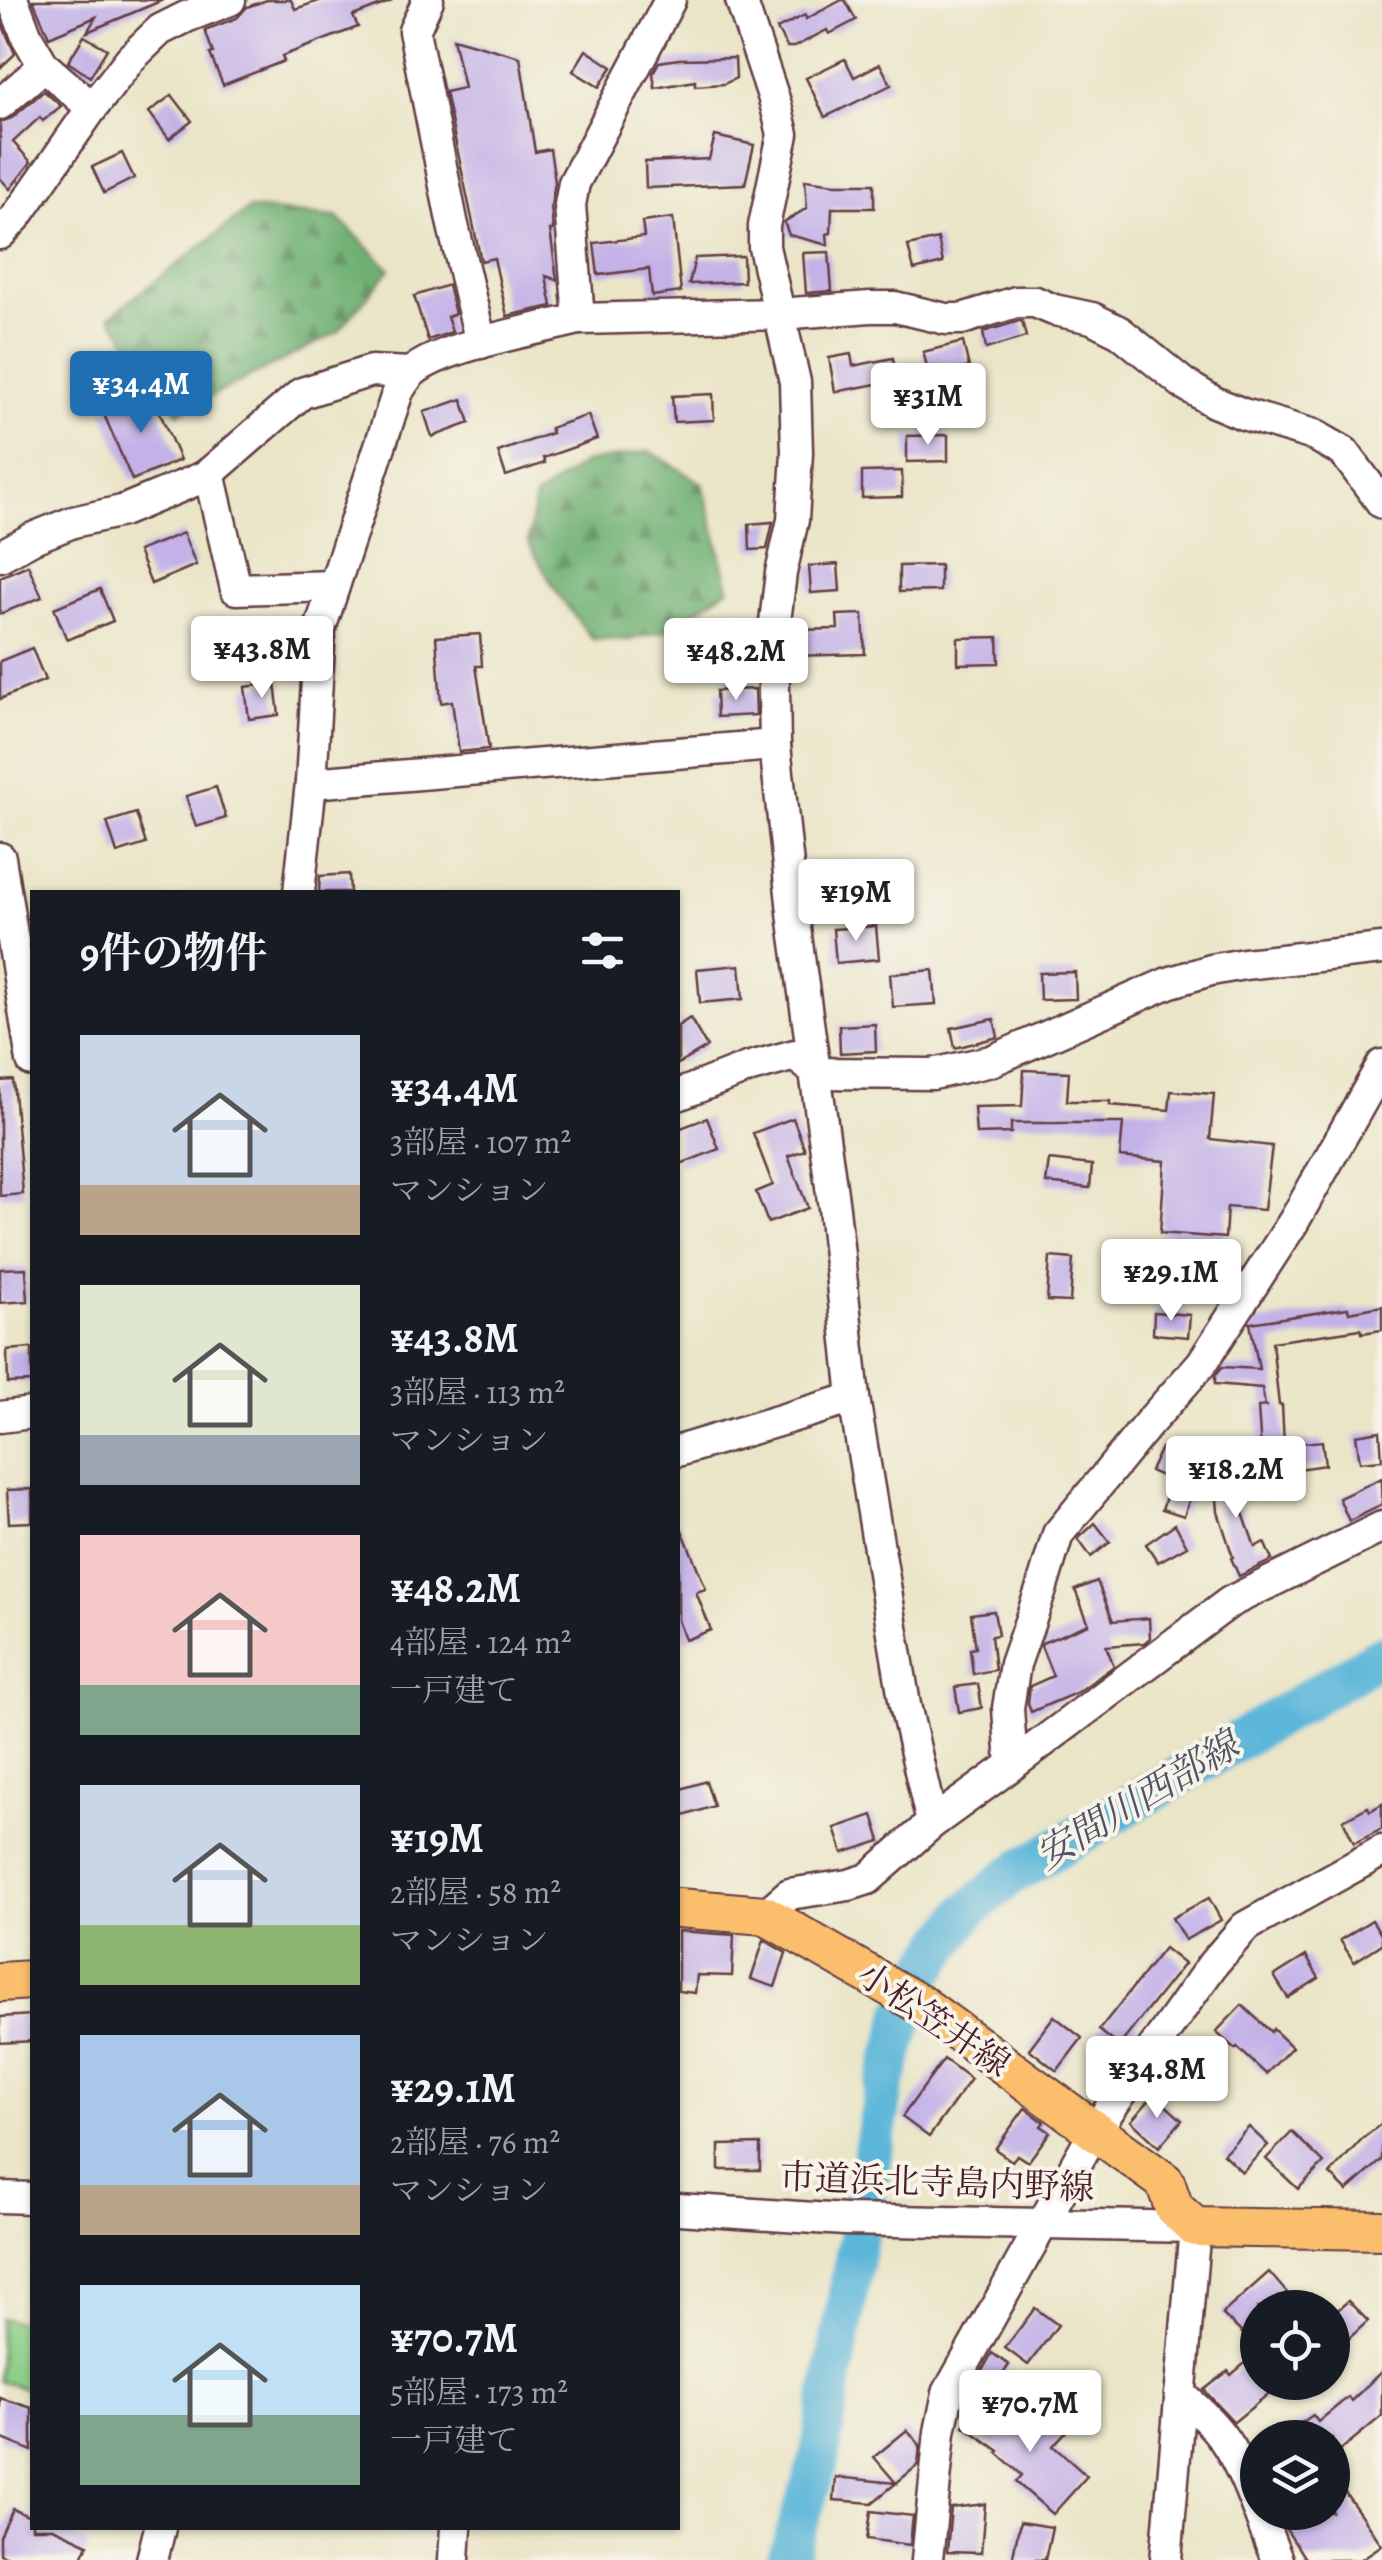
<!DOCTYPE html>
<html lang="ja">
<meta charset="utf-8">
<style>
:root{--surface:#171b24;--page:#20242c;--text:#f1f3f6;--muted:#9ea1a6;--accent:#1f6fb2}
body{margin:0;font-family:Alegreya,"Noto Serif JP",serif;background:var(--page);color:var(--text);height:100vh;display:flex;flex-direction:column;font-size:38px;white-space:nowrap}
*{box-sizing:border-box;margin:0}
p{font-size:32px;color:var(--muted)}
.icon{flex:none;width:55px;height:55px;fill:none;stroke:currentColor;stroke-width:2;stroke-linecap:round;stroke-linejoin:round}
.map{position:relative;flex:1;overflow:hidden}
.details{position:absolute;left:30px;top:890px;width:650px;height:1640px;display:flex;flex-direction:column;background:var(--surface);border-radius:0px;box-shadow:0 2px 8px #0004}
.details>*{flex:none}
.fabs{position:absolute;left:1240px;top:2290px;display:grid;gap:20px}
.fabs a{display:grid;place-items:center;width:110px;height:110px;border-radius:50%;background:var(--surface);box-shadow:0 2px 8px #0004;font-size:50px}
.price{position:absolute;translate:-50% -85px;padding:0 22px;border-radius:10px;background:#fff;color:#222;font-size:32px;line-height:65px;filter:drop-shadow(0 2px 5px #0008)}
.price::after{content:'';position:absolute;left:50%;top:60px;width:30px;height:22px;margin-left:-15px;background:inherit;clip-path:polygon(0 0,100% 0,50% 100%)}
.price.on{background:var(--accent);color:#fff}
ul{padding:0;list-style:none}
li{display:flex;align-items:center;gap:30px;height:250px;padding:0 50px}
li span{display:grid;place-items:center;flex:none;width:280px;height:200px;border-radius:0px;color:#555}
li>.icon{margin-inline-start:auto}
span .icon{width:120px;height:120px;fill:#fffc;stroke-width:1}
li b{font-size:42px}
h2{display:flex;justify-content:space-between;align-items:center;height:120px;padding:0 50px;font-size:42px}
.map>svg:first-child{display:block}
.grass{fill:#8bce86;stroke:#6a7658;stroke-width:2.5}
.forest{fill:url(#forest-firs);stroke:#5d684f;stroke-width:2.5}
.lines{fill:none;stroke-linecap:round;stroke-linejoin:round}
.river{stroke:#5bb6d9;stroke-width:40}
.building{fill:#c3b1e7}
.minor-casing{stroke:#623d42;stroke-width:35}
.major-casing{stroke:#623d42;stroke-width:42}
.minor{stroke:#fff;stroke-width:30}
.major{stroke:#fabe6d;stroke-width:38}
.labels{text-anchor:middle;dominant-baseline:central;stroke-width:8;stroke-linejoin:round;paint-order:stroke}
.street-label{font-size:35px;fill:#4a1f2b;stroke:#f7f3e8}
.water-label{font-size:38px;font-style:italic;fill:#505468;stroke:#f7f3e8}
</style>
<div class="map">
<svg width="1382" height="2560" viewBox="0 0 1382 2560">
<defs>
<pattern id="forest-firs" width="22" height="20" patternUnits="userSpaceOnUse" patternTransform="scale(2.5)"><rect width="22" height="20" fill="#70b173"/><path d="M5 1l3.5 6h-7zM16 11l3.5 6h-7z" fill="#5e8f5f"/></pattern>
</defs>
<rect width="100%" height="100%" fill="#f7f3e8"/>
<filter id="ink" filterUnits="userSpaceOnUse"><feTurbulence type="fractalNoise" baseFrequency=".01" numOctaves="2"/><feDisplacementMap in="SourceGraphic" scale="20" xChannelSelector="R" yChannelSelector="G"/><feConvolveMatrix kernelMatrix="1 2 1 2 8 2 1 2 1" color-interpolation-filters="sRGB"/></filter>
<filter id="wash" filterUnits="userSpaceOnUse"><feTurbulence type="fractalNoise" baseFrequency=".0048" numOctaves="4" result="noise"/><feDisplacementMap in="SourceGraphic" scale="40" xChannelSelector="R" yChannelSelector="G"/><feGaussianBlur stdDeviation="2.25" result="paint"/><feColorMatrix in="noise" values="0 0 0 0 0 0 0 0 0 0 0 0 0 0 0 0 0 1.4 0 .05"/><feComposite in="paint" operator="in"/></filter>
<g filter="url(#wash)">
<rect width="100%" height="100%" fill="#eae5c7"/>
<polygon class="grass" points="0,2318 32,2325 32,2391 0,2381"/>
<g class="forest">
<polygon points="249,209 337,217 390,269 338,332 179,413 110,316"/>
<polygon points="650,451 703,484 729,588 670,629 628,640 592,639 557,593 528,542 535,497 584,463"/>
</g>
<g class="lines">
<g class="river">
<polyline points="920,1978 967,1913 1010,1876 1382,1655"/>
<polyline points="787,2560 819,2459 884,2089 906,2012"/>
</g>
</g>
<g id="blocks">
<g class="building">
<polygon points="33,0 163,0 87,32 96,17 49,37"/>
<polygon points="267,0 291,0 295,9 322,0 392,1 353,16 358,27 282,56 284,61 223,85 210,54 213,53 205,30 237,18 247,7"/>
<polygon points="842,0 845,0 856,20 829,34 827,30 794,47 787,47 777,29 805,15 806,19"/>
<polygon points="0,19 15,54 0,68"/>
<polygon points="84,36 107,49 90,77 68,62"/>
<polygon points="453,38 520,57 535,152 550,149 555,182 551,206 553,230 550,230 557,280 546,276 552,306 507,316 494,258 481,261 445,92 464,88"/>
<polygon points="586,50 612,67 599,87 573,71"/>
<polygon points="735,58 736,78 724,84 695,86 695,81 655,88 653,73 659,62 679,59"/>
<polygon points="845,59 854,77 880,64 891,85 825,117 806,78"/>
<polygon points="44,91 61,106 43,121 40,117 13,142 31,162 10,189 0,178 0,122 12,118"/>
<polygon points="172,95 192,121 169,139 149,112"/>
<polygon points="715,136 754,145 745,184 646,188 645,162 709,159"/>
<polygon points="122,153 134,178 104,193 92,167"/>
<polygon points="805,180 835,184 874,184 874,208 832,208 831,233 827,234 828,245 789,235 784,222 807,208"/>
<polygon points="673,218 681,292 652,296 649,269 598,275 594,243 644,237 642,222"/>
<polygon points="938,239 943,263 914,270 908,246"/>
<polygon points="829,252 832,291 806,293 803,253"/>
<polygon points="743,256 744,282 689,284 695,258"/>
<polygon points="448,285 455,314 447,317 452,332 428,340 414,296"/>
<polygon points="1019,321 1022,321 1026,337 986,349 983,332"/>
<polygon points="963,342 969,367 930,377 923,352"/>
<polygon points="851,354 853,366 893,358 897,380 835,392 829,358"/>
<polygon points="151,392 180,460 132,480 103,412"/>
<polygon points="713,394 714,420 674,422 672,396"/>
<polygon points="462,399 470,423 432,437 424,412"/>
<polygon points="588,415 597,439 543,458 545,463 506,476 498,452 552,433 550,428"/>
<polygon points="948,435 948,461 907,462 907,436"/>
<polygon points="902,471 902,497 862,498 862,472"/>
<polygon points="773,522 767,549 750,550 749,524"/>
<polygon points="183,533 196,565 151,584 138,551"/>
<polygon points="838,564 840,591 811,593 809,566"/>
<polygon points="28,565 42,597 0,614 0,577"/>
<polygon points="940,565 940,591 899,592 899,566"/>
<polygon points="100,589 113,621 67,640 54,608"/>
<polygon points="863,614 865,654 792,656 793,630 838,629 837,615"/>
<polygon points="480,634 482,666 476,666 489,749 459,752 452,701 441,703 436,637"/>
<polygon points="998,637 999,663 958,664 958,638"/>
<polygon points="32,648 45,680 0,699 0,661"/>
<polygon points="275,683 279,715 249,719 245,687"/>
<polygon points="755,689 756,715 717,717 716,691"/>
<polygon points="216,787 226,818 196,827 186,796"/>
<polygon points="136,813 146,844 117,853 107,822"/>
<polygon points="349,874 350,892 319,892 320,876"/>
<polygon points="876,926 879,959 836,963 833,929"/>
<polygon points="740,965 743,999 700,1003 697,969"/>
<polygon points="933,970 936,1004 893,1007 890,974"/>
<polygon points="1075,972 1076,999 1040,1000 1039,973"/>
<polygon points="690,1018 707,1047 678,1064 678,1026"/>
<polygon points="994,1019 998,1037 955,1048 951,1028"/>
<polygon points="875,1024 876,1051 840,1053 839,1026"/>
<polygon points="1024,1070 1069,1072 1067,1101 1110,1101 1110,1105 1169,1110 1171,1091 1214,1094 1210,1139 1272,1146 1264,1210 1227,1207 1225,1238 1160,1233 1165,1161 1120,1157 1123,1123 1011,1123 1011,1133 976,1134 974,1107 1022,1106"/>
<polygon points="13,1080 23,1194 0,1196 0,1081"/>
<polygon points="707,1118 719,1149 678,1165 678,1129"/>
<polygon points="793,1118 805,1150 788,1156 808,1208 768,1223 756,1192 773,1185 753,1133"/>
<polygon points="1049,1160 1092,1165 1090,1188 1046,1183"/>
<polygon points="1050,1257 1073,1259 1070,1302 1047,1301"/>
<polygon points="26,1268 28,1301 0,1303 0,1269"/>
<polygon points="1382,1306 1382,1330 1362,1333 1361,1329 1272,1342 1279,1405 1282,1405 1284,1445 1322,1441 1325,1465 1259,1475 1249,1453 1261,1452 1258,1407 1268,1406 1265,1406 1262,1388 1215,1384 1215,1376 1222,1367 1259,1369 1250,1323 1348,1308 1349,1312"/>
<polygon points="1154,1312 1190,1315 1188,1337 1153,1334"/>
<polygon points="32,1348 32,1382 8,1383 7,1350"/>
<polygon points="1380,1431 1382,1460 1360,1462 1356,1435"/>
<polygon points="1218,1442 1255,1547 1264,1542 1272,1560 1239,1576 1231,1558 1233,1557 1218,1512 1213,1444"/>
<polygon points="1161,1448 1182,1458 1172,1481 1150,1471"/>
<polygon points="1382,1478 1382,1505 1349,1521 1339,1498"/>
<polygon points="1170,1485 1192,1492 1184,1516 1162,1509"/>
<polygon points="32,1489 32,1522 9,1523 7,1490"/>
<polygon points="678,1520 706,1589 696,1592 711,1630 685,1640 678,1620"/>
<polygon points="1095,1523 1110,1542 1091,1557 1078,1539"/>
<polygon points="1175,1524 1187,1546 1158,1562 1146,1544"/>
<polygon points="1097,1581 1113,1621 1149,1618 1150,1638 1144,1643 1106,1646 1114,1666 1078,1692 1031,1712 1028,1703 1030,1686 1053,1676 1041,1646 1042,1643 1089,1624 1075,1590"/>
<polygon points="994,1611 998,1635 991,1636 995,1670 973,1674 970,1649 976,1648 971,1614"/>
<polygon points="978,1684 982,1708 959,1712 955,1687"/>
<polygon points="706,1781 714,1806 678,1818 678,1790"/>
<polygon points="1382,1804 1382,1829 1354,1843 1343,1820 1368,1807 1370,1811"/>
<polygon points="873,1815 881,1841 843,1853 835,1828"/>
<polygon points="1209,1898 1221,1920 1185,1940 1172,1918"/>
<polygon points="1372,1920 1382,1936 1382,1944 1354,1962 1340,1940"/>
<polygon points="678,1931 734,1935 732,1976 697,1975 695,1993 678,1991"/>
<polygon points="764,1940 786,1953 775,1987 751,1979"/>
<polygon points="1164,1948 1184,1964 1119,2046 1099,2030"/>
<polygon points="1306,1956 1319,1978 1288,1998 1274,1976"/>
<polygon points="1242,2005 1271,2032 1273,2029 1292,2047 1266,2074 1237,2047 1235,2049 1216,2032"/>
<polygon points="32,2015 32,2041 0,2043 0,2017"/>
<polygon points="1054,2016 1082,2038 1057,2071 1029,2049"/>
<polygon points="1174,2051 1187,2061 1162,2094 1150,2085"/>
<polygon points="944,2059 971,2079 929,2137 902,2117"/>
<polygon points="1154,2095 1182,2120 1159,2147 1131,2121"/>
<polygon points="1025,2108 1044,2122 1041,2126 1050,2132 1028,2162 1017,2155 1012,2161 995,2149"/>
<polygon points="1382,2123 1382,2160 1347,2191 1330,2174 1362,2139"/>
<polygon points="1249,2127 1268,2145 1242,2172 1223,2154"/>
<polygon points="1292,2132 1324,2163 1298,2189 1266,2159"/>
<polygon points="760,2144 760,2170 719,2170 719,2145"/>
<polygon points="1269,2272 1287,2293 1272,2308 1258,2308 1258,2348 1222,2314"/>
<polygon points="1348,2301 1368,2321 1332,2354 1332,2315"/>
<polygon points="1035,2308 1058,2325 1028,2365 1005,2348"/>
<polygon points="1258,2352 1258,2382 1283,2382 1234,2422 1204,2390 1228,2371 1231,2375"/>
<polygon points="992,2353 1009,2365 996,2384 981,2373"/>
<polygon points="1382,2371 1382,2416 1332,2457 1332,2438 1279,2438 1313,2415 1318,2422 1348,2397 1351,2401"/>
<polygon points="0,2398 32,2408 32,2451 0,2438"/>
<polygon points="987,2399 1034,2439 1057,2414 1070,2427 1053,2446 1087,2476 1053,2514 1016,2482 1022,2475 997,2453 999,2451 964,2426"/>
<polygon points="907,2430 920,2445 918,2465 872,2503 834,2500 836,2477 896,2483 874,2457"/>
<polygon points="1332,2474 1382,2545 1360,2560 1306,2560 1284,2526 1279,2512 1332,2512"/>
<polygon points="985,2504 981,2553 947,2552 951,2508"/>
<polygon points="13,2509 32,2518 32,2528 53,2528 88,2544 81,2560 14,2560 0,2554 0,2537"/>
<polygon points="871,2511 913,2516 910,2545 867,2539"/>
<polygon points="1020,2522 1052,2527 1045,2560 1012,2560"/>
</g>
</g>
</g>
<g filter="url(#ink)">
<use href="#blocks" fill-opacity="0" stroke="#623d42" stroke-width="2.5"/>
<g class="lines">
<defs>
<g id="minor">
<polyline points="13,0 27,37 44,66 92,108"/>
<polyline points="428,0 414,31 452,221 481,343"/>
<polyline points="741,0 775,102 783,134 764,226 764,247 795,382 797,453 793,520 781,573 773,638 775,745 794,921 834,1208 854,1398 905,1705 932,1823 868,1879 849,1885 789,1894 765,1915"/>
<polyline points="0,104 44,66"/>
<polyline points="0,234 17,216 92,108 131,58 160,30 186,17 230,0"/>
<polyline points="579,319 780,314 870,307 895,307 946,319 962,319 1016,302 1035,302 1054,310 1092,318 1120,332 1184,384 1214,402 1243,414 1314,435 1344,452 1382,503"/>
<polyline points="209,473 236,589 334,586"/>
<polyline points="0,556 33,538 73,522 122,511 206,476 302,393 371,371 410,373"/>
<polyline points="311,783 775,745"/>
<polyline points="0,858 32,1061"/>
<path d="M299,892L311,783L320,629L398,391C402,385 407,377 412,372C442,346 538,329 579,319L570,205L574,183L670,0"/>
<polyline points="678,1095 747,1068 795,1055 817,1073 933,1074 991,1061 1168,983 1211,970 1244,964 1382,949"/>
<polyline points="0,1417 32,1413"/>
<polyline points="678,1451 854,1398"/>
<polyline points="1012,1765 1230,1602 1382,1527"/>
<polyline points="932,1823 1012,1765 1008,1708 1015,1664 1041,1590 1058,1534 1149,1423 1202,1363 1294,1221 1382,1065"/>
<polyline points="0,2197 32,2198"/>
<polyline points="678,2209 845,2220 1195,2227 1166,2560"/>
<path d="M1180,2394C1196,2408 1213,2423 1225,2441C1247,2473 1262,2524 1277,2560"/>
<polyline points="152,2560 160,2528"/>
<polyline points="454,2560 456,2528"/>
<polyline points="927,2560 940,2432 948,2393 1095,2130 1213,1964 1245,1927 1382,1851"/>
</g>
<g id="major">
<polyline points="678,1908 765,1915 923,2006 1165,2182 1174,2208 1195,2227 1382,2230"/>
<polyline points="0,1982 32,1980"/>
</g>
</defs>
<use href="#minor" class="minor-casing"/>
<use href="#major" class="major-casing"/>
<use href="#minor" class="minor"/>
<use href="#major" class="major"/>
</g>
</g>
<g class="labels">
<g class="street-label">
<text transform="translate(934 2019) rotate(34)">小松笠井線</text>
<text transform="translate(937 2182) rotate(2)">市道浜北寺島内野線</text>
</g>
<g class="water-label">
<text transform="translate(1137 1800) rotate(-31)">安間川西部線</text>
</g>
</g>
</svg>
<div class="fabs">
<a><svg class="icon" aria-label="locate" viewBox="0 0 24 24"><circle cx="12" cy="12" r="6"/><path d="M12 2v4M12 18v4M2 12h4M18 12h4"/></svg></a>
<a><svg class="icon" aria-label="layers" viewBox="0 0 24 24"><path d="M12 4l9 5-9 5-9-5zM3 14l9 5 9-5"/></svg></a>
</div>
<b class="price on" style="left:141px;top:436px">¥34.4M</b>
<b class="price" style="left:928px;top:448px">¥31M</b>
<b class="price" style="left:262px;top:701px">¥43.8M</b>
<b class="price" style="left:736px;top:703px">¥48.2M</b>
<b class="price" style="left:856px;top:944px">¥19M</b>
<b class="price" style="left:1171px;top:1324px">¥29.1M</b>
<b class="price" style="left:1236px;top:1521px">¥18.2M</b>
<b class="price" style="left:1157px;top:2121px">¥34.8M</b>
<b class="price" style="left:1030px;top:2455px">¥70.7M</b>
<section class="details">
<h2>9件の物件<svg class="icon" aria-label="filters" viewBox="0 0 24 24"><path d="M4 7h16M4 17h16"/><circle cx="9" cy="7" r="2"/><circle cx="15" cy="17" r="2"/></svg></h2>
<ul>
<li><span style="background:linear-gradient(#c9d6e8 75%,#b9a48a 0)"><svg class="icon" aria-label="home" viewBox="0 0 24 24"><path d="M3 11l9-7 9 7M6 9v11h12V9"/></svg></span><div><b>¥34.4M</b><p>3部屋 · 107 m²</p><p>マンション</p></div></li>
<li><span style="background:linear-gradient(#dfe7d0 75%,#9aa5b1 0)"><svg class="icon" aria-label="home" viewBox="0 0 24 24"><path d="M3 11l9-7 9 7M6 9v11h12V9"/></svg></span><div><b>¥43.8M</b><p>3部屋 · 113 m²</p><p>マンション</p></div></li>
<li><span style="background:linear-gradient(#f6c9c9 75%,#7fa58c 0)"><svg class="icon" aria-label="home" viewBox="0 0 24 24"><path d="M3 11l9-7 9 7M6 9v11h12V9"/></svg></span><div><b>¥48.2M</b><p>4部屋 · 124 m²</p><p>一戸建て</p></div></li>
<li><span style="background:linear-gradient(#c9d6e8 70%,#8fb573 0)"><svg class="icon" aria-label="home" viewBox="0 0 24 24"><path d="M3 11l9-7 9 7M6 9v11h12V9"/></svg></span><div><b>¥19M</b><p>2部屋 · 58 m²</p><p>マンション</p></div></li>
<li><span style="background:linear-gradient(#a9c7e8 75%,#b9a48a 0)"><svg class="icon" aria-label="home" viewBox="0 0 24 24"><path d="M3 11l9-7 9 7M6 9v11h12V9"/></svg></span><div><b>¥29.1M</b><p>2部屋 · 76 m²</p><p>マンション</p></div></li>
<li><span style="background:linear-gradient(#bfe0f5 65%,#7fa58c 0)"><svg class="icon" aria-label="home" viewBox="0 0 24 24"><path d="M3 11l9-7 9 7M6 9v11h12V9"/></svg></span><div><b>¥70.7M</b><p>5部屋 · 173 m²</p><p>一戸建て</p></div></li>
</ul>
</section>
</div>
